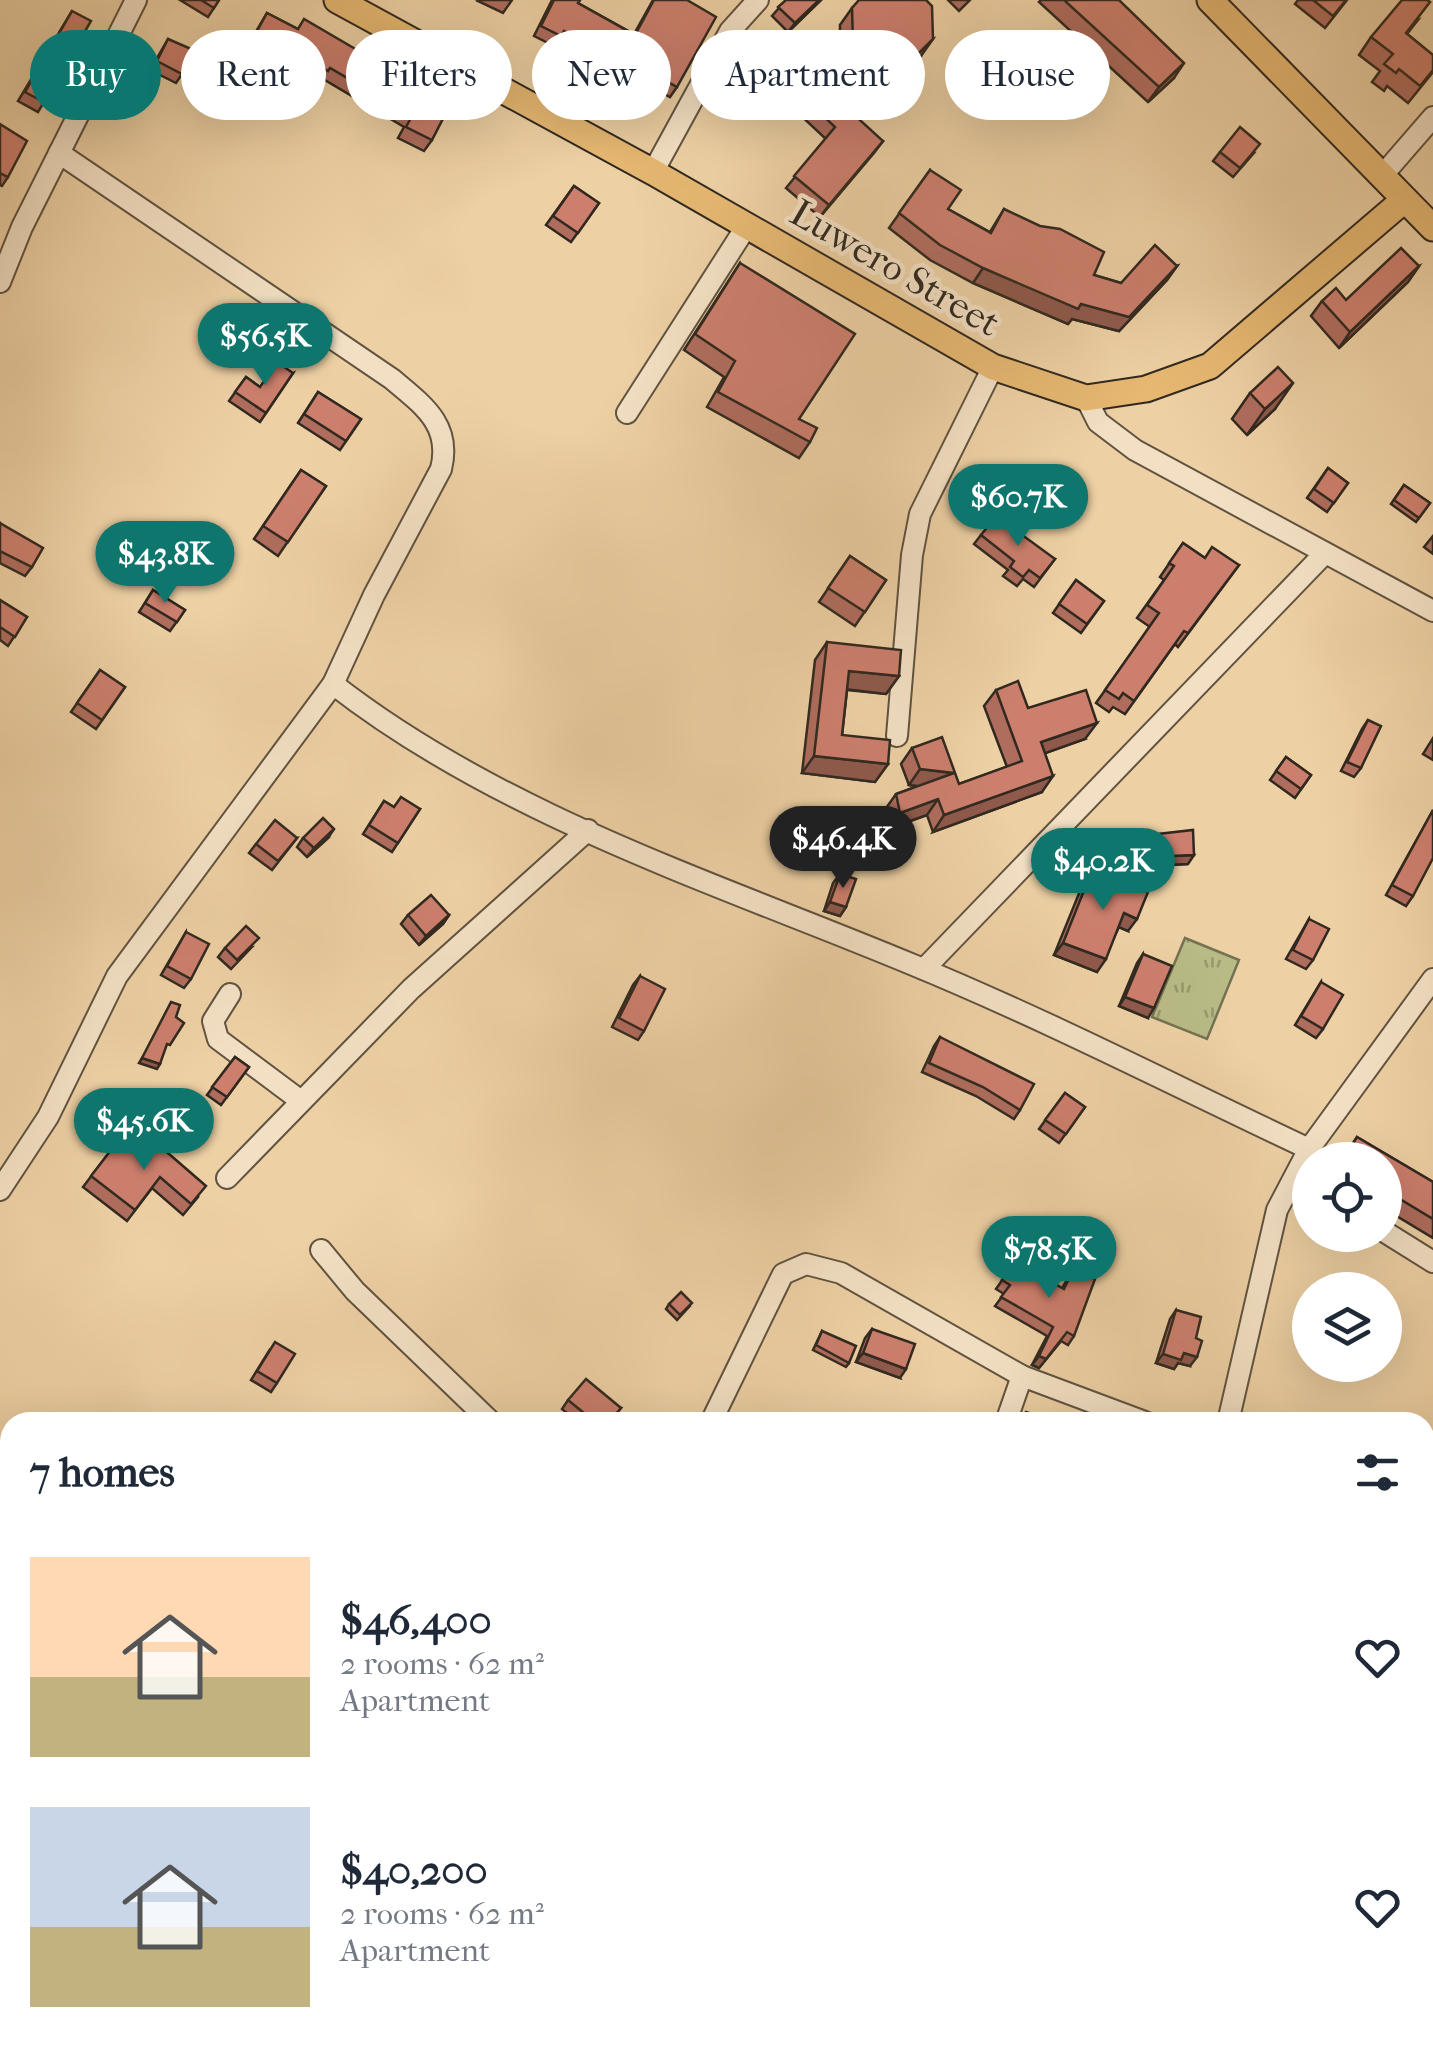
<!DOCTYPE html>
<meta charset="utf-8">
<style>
:root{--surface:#fff;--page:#f6f6f7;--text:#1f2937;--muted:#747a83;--accent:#0f766e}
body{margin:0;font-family:"IM FELL French Canon",serif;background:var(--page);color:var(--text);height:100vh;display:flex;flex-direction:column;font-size:38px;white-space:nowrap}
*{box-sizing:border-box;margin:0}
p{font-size:32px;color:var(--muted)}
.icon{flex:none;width:55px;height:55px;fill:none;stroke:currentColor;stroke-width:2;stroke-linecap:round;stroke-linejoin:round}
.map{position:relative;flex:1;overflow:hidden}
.details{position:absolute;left:0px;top:1412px;width:1435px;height:642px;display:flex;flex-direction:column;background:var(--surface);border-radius:30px 30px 0 0;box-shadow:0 10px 40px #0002}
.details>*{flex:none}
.top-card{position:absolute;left:30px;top:30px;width:1375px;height:90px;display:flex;gap:20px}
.tools{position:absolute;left:1292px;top:1142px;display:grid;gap:20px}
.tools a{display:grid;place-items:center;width:110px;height:110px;border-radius:50%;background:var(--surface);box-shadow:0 10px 40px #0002;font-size:50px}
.price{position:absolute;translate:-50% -85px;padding:0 22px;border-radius:35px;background:var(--accent);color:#fff;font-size:32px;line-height:65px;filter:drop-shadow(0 2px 5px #0008)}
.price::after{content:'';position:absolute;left:50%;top:60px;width:30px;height:22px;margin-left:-15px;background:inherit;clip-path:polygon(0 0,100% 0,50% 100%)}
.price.active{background:#222;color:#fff}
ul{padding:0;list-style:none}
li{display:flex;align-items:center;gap:30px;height:250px;padding:0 30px}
li span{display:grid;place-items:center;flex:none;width:280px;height:200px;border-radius:0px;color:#555}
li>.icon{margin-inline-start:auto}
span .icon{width:120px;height:120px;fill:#fffc;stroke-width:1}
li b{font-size:42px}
h2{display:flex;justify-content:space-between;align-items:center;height:120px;padding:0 30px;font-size:42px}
.pill{padding:0 35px;border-radius:45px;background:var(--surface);box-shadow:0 10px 40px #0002;font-size:35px;line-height:90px}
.pill.active{background:var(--accent);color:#fff}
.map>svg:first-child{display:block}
.grass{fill:url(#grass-tufts);stroke:#747253;stroke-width:2.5}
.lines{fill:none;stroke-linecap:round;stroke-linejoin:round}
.minor-casing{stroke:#605341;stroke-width:24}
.major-casing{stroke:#312920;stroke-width:29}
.minor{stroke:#f3e0c4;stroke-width:20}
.major{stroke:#e6b872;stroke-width:25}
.wall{fill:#af6d5e;stroke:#312920;stroke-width:2.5}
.shaded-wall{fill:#8f594c;stroke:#312920;stroke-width:2.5}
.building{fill:#cc7f6d;stroke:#312920;stroke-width:2.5}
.labels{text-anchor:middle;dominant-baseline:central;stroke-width:9;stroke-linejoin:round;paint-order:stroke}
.street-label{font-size:38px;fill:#312920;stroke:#f3e0c4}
</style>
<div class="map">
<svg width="1433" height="2054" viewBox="0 0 1433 2054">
<defs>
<pattern id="grass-tufts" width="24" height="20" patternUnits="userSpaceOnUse" patternTransform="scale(2.5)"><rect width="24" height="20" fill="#b8bb86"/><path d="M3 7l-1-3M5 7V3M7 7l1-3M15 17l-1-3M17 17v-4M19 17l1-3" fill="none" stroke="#96986d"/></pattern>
</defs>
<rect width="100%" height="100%" fill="#edd0a4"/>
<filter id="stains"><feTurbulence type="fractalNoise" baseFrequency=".002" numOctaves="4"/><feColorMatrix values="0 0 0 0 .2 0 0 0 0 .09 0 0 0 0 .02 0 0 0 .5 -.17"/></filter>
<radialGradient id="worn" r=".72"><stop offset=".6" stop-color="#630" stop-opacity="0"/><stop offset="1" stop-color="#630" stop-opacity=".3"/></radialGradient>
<polygon class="grass" points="1185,938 1239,960 1207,1039 1152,1017"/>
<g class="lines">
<defs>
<g id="minor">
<polyline points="653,172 730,31 758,0"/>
<polyline points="1381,177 1433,117"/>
<polyline points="0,282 22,227 136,0"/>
<polyline points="1086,398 1098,422 1135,450 1433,611"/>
<polyline points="627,413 746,227"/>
<path d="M333,684C501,815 716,883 911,964C1045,1019 1177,1087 1309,1149"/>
<polyline points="897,736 912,555 920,514 993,367"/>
<polyline points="924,969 1325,553"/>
<polyline points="230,994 213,1021 218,1039 301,1101"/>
<polyline points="227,1178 411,989 588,830"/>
<path d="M0,1190L48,1117L117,976L333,684L374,595L441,469C452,425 423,405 392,379L59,153"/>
<polyline points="1385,1232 1433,1262"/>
<polyline points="321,1250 355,1291 491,1422"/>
<polyline points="711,1422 783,1274 806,1264 841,1273 1022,1376 1145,1422"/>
<polyline points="1006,1422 1022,1376"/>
<polyline points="1228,1422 1277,1210 1309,1149 1433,979"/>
<polyline points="0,1754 10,1765"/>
<polyline points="175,2045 177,2054"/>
<polyline points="1113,2054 1113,2045"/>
</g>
<g id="major">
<polyline points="337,0 653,172 993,367 1086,398 1146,389 1210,366 1404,200"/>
<polyline points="1210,0 1433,228"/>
</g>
</defs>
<use href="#minor" class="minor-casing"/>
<use href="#major" class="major-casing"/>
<use href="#minor" class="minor"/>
<use href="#major" class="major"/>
</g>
<g class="wall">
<polygon points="180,0 219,0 208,17"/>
<polygon points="476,0 512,0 503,13"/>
<polygon points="552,0 580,0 578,3 634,34 653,0 687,0 677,87 670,97 609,64 605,69 557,42 554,46 534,36"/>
<polygon points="786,0 821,0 788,32 772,16"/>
<polygon points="948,0 970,0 959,11"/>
<polygon points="1041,0 1119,0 1174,78 1148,102 1039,2"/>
<polygon points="1298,0 1347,0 1325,28 1295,4"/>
<polygon points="852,8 921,56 899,79 862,80 840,60 840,25"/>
<polygon points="72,11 44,102 38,112 18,101"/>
<polygon points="267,13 298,29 393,71 432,140 424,151 398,138 404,127 323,79 321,82 282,58 275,67 244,52"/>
<polygon points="1418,20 1407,34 1433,55 1433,72 1408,103 1387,86 1384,91 1372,82 1380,71 1359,55 1371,37"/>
<polygon points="168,39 225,83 219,92 182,74 176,83 150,70"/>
<polygon points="789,83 883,141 820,217 786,188 826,139 780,96"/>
<polygon points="0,124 8,177 2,186 0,185"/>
<polygon points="1220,152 1254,153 1233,177 1213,161"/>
<polygon points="930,170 948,209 990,232 1004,209 1094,275 1121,283 1177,266 1167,280 1119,331 1072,319 1068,324 973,283 930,260 889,228"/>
<polygon points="574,186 599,203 571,242 546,225"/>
<polygon points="740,263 799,419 810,442 799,458 707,407 724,377 684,350"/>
<polygon points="1419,266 1408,282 1339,348 1311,316 1322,301 1346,300"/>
<polygon points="293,373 260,422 229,401 246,377 260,387"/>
<polygon points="318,392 361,419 340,450 298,423"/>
<polygon points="1250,393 1275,409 1247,435 1232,419"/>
<polygon points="1328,468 1348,483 1327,512 1307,498"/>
<polygon points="301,470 326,486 278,556 254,539"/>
<polygon points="1404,485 1430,503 1416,522 1391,504"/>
<polygon points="968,487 984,498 971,517 955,505"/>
<polygon points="0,523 32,567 25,576 0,563"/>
<polygon points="981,535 1055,559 1034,587 1023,579 1017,586 1003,576 1008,570 974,544"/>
<polygon points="1433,536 1433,554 1424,547"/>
<polygon points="1183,543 1205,558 1239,565 1178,647 1175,644 1125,714 1113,707 1109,712 1096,703 1150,627 1137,618 1164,580 1160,577"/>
<polygon points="850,556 886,580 855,626 819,602"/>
<polygon points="1076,580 1104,601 1081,633 1053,613"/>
<polygon points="153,590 185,610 170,631 139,612"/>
<polygon points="0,600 27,617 8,646 0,640"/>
<polygon points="827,642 899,676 886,694 847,690 842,735 888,764 875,782 802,773 815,660"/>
<polygon points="100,670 125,687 96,729 71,712"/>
<polygon points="996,690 1085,739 1045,753 1042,792 933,832 927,815 888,829 884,811 896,794 918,786 909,785 901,764 912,748 959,784 1007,767 984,706"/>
<polygon points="1368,720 1361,768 1354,777 1341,771 1362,729"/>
<polygon points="1433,738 1433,760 1423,754"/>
<polygon points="1286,757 1311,775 1295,798 1270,780"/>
<polygon points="384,801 394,807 420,809 392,852 363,834"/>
<polygon points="1433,810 1413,896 1406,906 1386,895"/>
<polygon points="297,838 272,870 249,853 256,844"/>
<polygon points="303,838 328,838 307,857 297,847"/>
<polygon points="1113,839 1188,864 1147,866 1143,871 1112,877 1128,931 1119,927 1097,972 1054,955 1084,881 1093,868 1112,876 1107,848"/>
<polygon points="840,874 846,907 840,916 824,911 833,883"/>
<polygon points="408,915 449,915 443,924 419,945 401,924"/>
<polygon points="1309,919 1313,960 1306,969 1286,959"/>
<polygon points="186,932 191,979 184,988 161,975"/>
<polygon points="252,947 231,969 218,957 225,948"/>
<polygon points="1143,954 1148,1018 1119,1006 1137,963"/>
<polygon points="640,976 644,1031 638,1040 612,1027 633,985"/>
<polygon points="1321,982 1323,1029 1316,1038 1295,1025"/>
<polygon points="940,1037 1020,1110 1014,1119 976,1096 922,1072 934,1046"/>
<polygon points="235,1057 249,1067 221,1105 207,1095"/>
<polygon points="1065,1093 1085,1107 1059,1143 1039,1129"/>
<polygon points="1357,1137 1433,1182 1433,1238 1385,1209 1385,1160 1342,1160"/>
<polygon points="118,1141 198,1197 183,1215 152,1188 127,1221 83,1187"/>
<polygon points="1015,1262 1062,1288 1072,1272 1074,1336 1068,1345 1061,1341 1039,1368 1032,1365 1047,1336 995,1306 1004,1294 996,1289"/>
<polygon points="669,1304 689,1307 677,1320 666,1309"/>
<polygon points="1176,1310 1190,1366 1178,1363 1174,1369 1156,1363 1170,1319"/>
<polygon points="872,1329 900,1378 856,1362 865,1338"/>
<polygon points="822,1331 849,1363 846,1367 813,1350"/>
<polygon points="269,1351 277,1383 271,1392 251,1380"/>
<polygon points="568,1400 621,1408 610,1422 578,1422 562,1409"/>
</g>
<g class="shaded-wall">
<polygon points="819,0 821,0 788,32 795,23"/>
<polygon points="933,39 921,56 899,79 862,80 874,62"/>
<polygon points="1184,63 1174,78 1148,102 1159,87"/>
<polygon points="883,141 874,153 820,217 829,205"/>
<polygon points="1177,266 1167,280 1119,331 1072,319 1068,324 973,283 983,268 1081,304"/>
<polygon points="1419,266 1408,282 1339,348 1350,332"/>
<polygon points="1293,383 1275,409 1247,435 1265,409"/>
<polygon points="849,671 899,676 886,694 836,688"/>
<polygon points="1097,723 1085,739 1029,759 1041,742"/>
<polygon points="814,756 888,764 875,782 802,773"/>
<polygon points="920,769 954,773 943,789 909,785"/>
<polygon points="1053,776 1042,792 933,832 944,815"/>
<polygon points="938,799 927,815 888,829 900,813"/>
<polygon points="334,829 328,838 307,857 314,848"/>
<polygon points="1194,855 1188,864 1147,866 1143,871 1112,877 1118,868 1148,857"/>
<polygon points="830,902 846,907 840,916 824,911"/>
<polygon points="1124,913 1137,919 1128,931 1116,926"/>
<polygon points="449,915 443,924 419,945 426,936"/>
<polygon points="1063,943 1106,959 1097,972 1054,955"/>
<polygon points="1125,997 1154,1008 1148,1018 1119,1006"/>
<polygon points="142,1058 160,1064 157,1069 139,1063"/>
<polygon points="1061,1341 1039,1368 1032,1365 1039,1356"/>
<polygon points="863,1353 906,1369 900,1378 856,1362"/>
<polygon points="1184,1353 1197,1357 1190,1366 1178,1363 1174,1369 1156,1363 1163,1354"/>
</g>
<g class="building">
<polygon points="201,0 219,0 214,8"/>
<polygon points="554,0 580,0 578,3 635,35 654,0 687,0 716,17 677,87 616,53 613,58 564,31 561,36 541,26"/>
<polygon points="786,0 819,0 795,23 778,7"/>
<polygon points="859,0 926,0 932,6 933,39 911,61 874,62 853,42 852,8"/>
<polygon points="1064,0 1119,0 1184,63 1159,87"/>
<polygon points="1313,0 1346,0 1333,16"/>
<polygon points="1402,0 1427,0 1430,2 1406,33 1433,55 1433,70 1420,86 1399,69 1396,73 1384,64 1393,54 1371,37"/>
<polygon points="72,11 91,21 44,102 25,92"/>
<polygon points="267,13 298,29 304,19 393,71 454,97 432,140 406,127 412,116 330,68 328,71 288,46 283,56 252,40"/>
<polygon points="168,39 233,67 225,83 187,65 182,74 157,61"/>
<polygon points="803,68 883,141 829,205 794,176 835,127 789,83"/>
<polygon points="0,124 27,141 8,177 0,173"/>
<polygon points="1240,127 1260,144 1240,168 1220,152"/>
<polygon points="930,170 961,190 948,209 991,233 1004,209 1040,226 1060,229 1104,252 1094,275 1121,283 1155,245 1177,266 1129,317 1081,304 1078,309 983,268 940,245 899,213"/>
<polygon points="574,186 599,203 578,233 553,216"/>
<polygon points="1401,248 1419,266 1350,332 1322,301 1336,288 1346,300"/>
<polygon points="740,263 855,334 799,419 817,428 810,442 718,392 735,361 695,334"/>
<polygon points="277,362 293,373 266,413 235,392 246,377 260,387"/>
<polygon points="1278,367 1293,383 1265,409 1250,393"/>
<polygon points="318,392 361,419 346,441 304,414"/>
<polygon points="1328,468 1348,483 1334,503 1314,489"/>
<polygon points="301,470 326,486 288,542 263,526"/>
<polygon points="1404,485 1430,503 1419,518 1394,500"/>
<polygon points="968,487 984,498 974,512 958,501"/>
<polygon points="996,516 1055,559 1040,578 1029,570 1023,577 1010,567 1014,561 981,535"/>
<polygon points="0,523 43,548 32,567 0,551"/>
<polygon points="1183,543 1205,558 1212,547 1239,565 1188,633 1184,631 1134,701 1123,693 1119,699 1105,690 1159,613 1147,605 1174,566 1169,563"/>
<polygon points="850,556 886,580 865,612 828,588"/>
<polygon points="1076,580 1104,601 1087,624 1059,604"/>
<polygon points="153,590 185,610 177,622 145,603"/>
<polygon points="0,600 27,617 15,637 0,627"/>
<polygon points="827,642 901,650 899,676 849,671 842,735 890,740 888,764 814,756"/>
<polygon points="100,670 125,687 102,720 77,703"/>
<polygon points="1018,681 1028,708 1086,690 1097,723 1041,742 1053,776 944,815 938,799 900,813 896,794 954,773 920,769 912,748 942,737 959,784 1022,761 996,690"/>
<polygon points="1368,720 1381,726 1361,768 1347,762"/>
<polygon points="1286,757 1311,775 1301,789 1276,771"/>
<polygon points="401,797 420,809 398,843 369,825 384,801 394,807"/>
<polygon points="1433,810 1433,858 1413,896 1392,885"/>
<polygon points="323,818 334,829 314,848 303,838"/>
<polygon points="275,820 297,838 278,861 256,844"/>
<polygon points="1193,830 1194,855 1148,857 1149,862 1118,868 1113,839"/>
<polygon points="1093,868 1148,892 1137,919 1124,913 1106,959 1063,943"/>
<polygon points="840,874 856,879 846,907 830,902"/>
<polygon points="431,895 449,915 426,936 408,915"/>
<polygon points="1309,919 1329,929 1313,960 1293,950"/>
<polygon points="246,926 259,938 237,960 225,948"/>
<polygon points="186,932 209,944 191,979 167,966"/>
<polygon points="1143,954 1172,966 1154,1008 1125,997"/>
<polygon points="640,976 665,989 644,1031 619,1018"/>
<polygon points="1321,982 1343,995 1323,1029 1301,1016"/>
<polygon points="171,1002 180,1005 176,1017 184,1023 170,1045 167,1044 160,1064 142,1058"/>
<polygon points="940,1037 1034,1084 1020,1110 983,1087 929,1063"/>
<polygon points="235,1057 249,1067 227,1097 212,1087"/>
<polygon points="1065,1093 1085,1107 1066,1134 1045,1120"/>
<polygon points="146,1134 206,1186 191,1204 160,1177 135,1210 91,1176 118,1141 132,1151"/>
<polygon points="1357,1137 1433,1182 1433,1219 1385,1190 1385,1160 1343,1160"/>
<polygon points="1015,1262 1064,1289 1072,1272 1095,1279 1074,1336 1067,1332 1046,1359 1039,1356 1053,1327 1001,1297 1010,1285 1002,1280"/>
<polygon points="681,1292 692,1303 680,1315 669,1304"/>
<polygon points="1176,1310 1201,1317 1196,1338 1202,1341 1197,1357 1184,1353 1181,1360 1163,1354"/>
<polygon points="872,1329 915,1344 906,1369 863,1353"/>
<polygon points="822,1331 856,1346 849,1363 816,1345"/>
<polygon points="275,1342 295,1354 277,1383 257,1371"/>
<polygon points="586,1379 621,1408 609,1422 595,1422 568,1400"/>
<polygon points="1026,1412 1041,1417 1039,1422 1020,1422"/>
</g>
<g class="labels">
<g class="street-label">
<text transform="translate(895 268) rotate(30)">Luwero Street</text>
</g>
</g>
<rect width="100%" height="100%" filter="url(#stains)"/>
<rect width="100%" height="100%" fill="url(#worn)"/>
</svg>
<div class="tools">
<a><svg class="icon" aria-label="locate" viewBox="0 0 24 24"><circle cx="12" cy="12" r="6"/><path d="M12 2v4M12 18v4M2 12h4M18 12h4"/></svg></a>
<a><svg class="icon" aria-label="layers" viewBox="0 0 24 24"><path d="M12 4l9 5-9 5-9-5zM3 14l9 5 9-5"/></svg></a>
</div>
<b class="price" style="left:265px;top:388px">$56.5K</b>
<b class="price" style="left:1018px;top:549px">$60.7K</b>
<b class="price" style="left:165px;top:606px">$43.8K</b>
<b class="price active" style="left:843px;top:891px">$46.4K</b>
<b class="price" style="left:1103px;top:913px">$40.2K</b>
<b class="price" style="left:144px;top:1173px">$45.6K</b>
<b class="price" style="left:1049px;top:1301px">$78.5K</b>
<div class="top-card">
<a class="pill active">Buy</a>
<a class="pill">Rent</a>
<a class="pill">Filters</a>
<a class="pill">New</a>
<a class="pill">Apartment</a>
<a class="pill">House</a>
</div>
<section class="details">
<h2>7 homes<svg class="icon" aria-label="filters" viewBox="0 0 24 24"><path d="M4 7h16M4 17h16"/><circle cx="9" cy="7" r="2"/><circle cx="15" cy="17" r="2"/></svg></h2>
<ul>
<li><span style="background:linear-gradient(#ffd9b3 60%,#c2b280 0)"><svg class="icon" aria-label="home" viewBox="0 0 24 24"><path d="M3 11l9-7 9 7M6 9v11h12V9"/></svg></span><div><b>$46,400</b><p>2 rooms · 62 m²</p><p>Apartment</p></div><svg class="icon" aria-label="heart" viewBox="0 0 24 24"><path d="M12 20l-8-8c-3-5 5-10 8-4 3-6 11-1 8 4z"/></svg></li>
<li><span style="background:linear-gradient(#c9d6e8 60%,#c2b280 0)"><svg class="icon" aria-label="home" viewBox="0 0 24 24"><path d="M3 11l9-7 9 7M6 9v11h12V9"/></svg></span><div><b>$40,200</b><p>2 rooms · 62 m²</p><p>Apartment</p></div><svg class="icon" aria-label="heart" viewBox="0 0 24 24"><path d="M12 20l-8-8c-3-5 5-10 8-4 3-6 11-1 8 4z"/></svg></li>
</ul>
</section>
</div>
